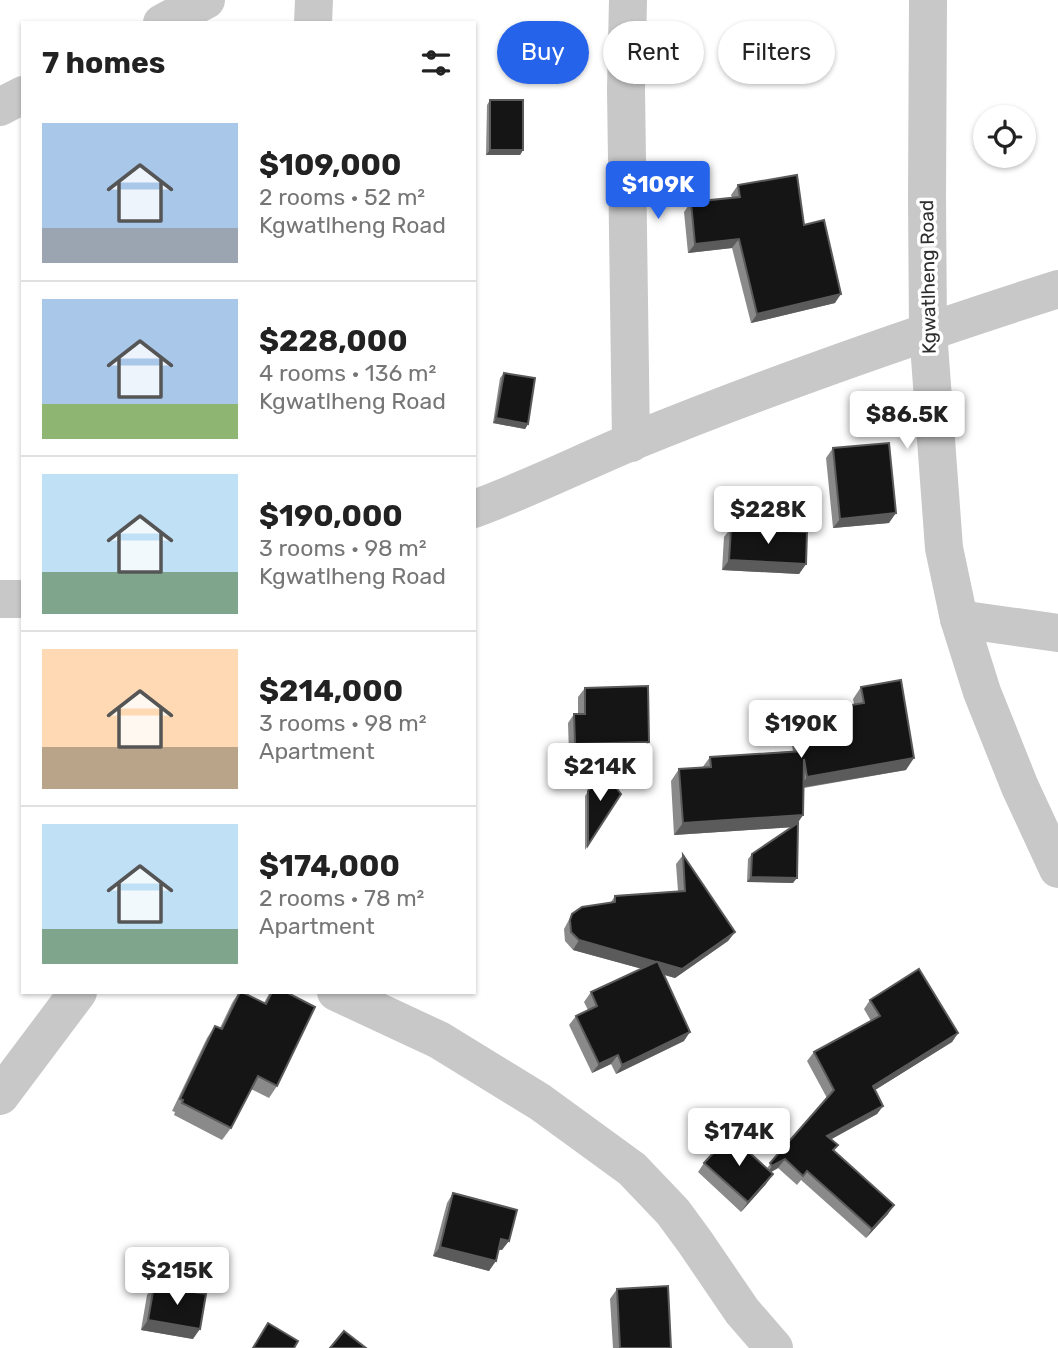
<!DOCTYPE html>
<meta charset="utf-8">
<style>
:root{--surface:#fff;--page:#f6f6f6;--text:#222;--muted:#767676;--line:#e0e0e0;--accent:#2563eb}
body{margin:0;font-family:Rubik,sans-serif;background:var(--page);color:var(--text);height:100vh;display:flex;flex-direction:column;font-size:26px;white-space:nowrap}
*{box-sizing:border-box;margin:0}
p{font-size:23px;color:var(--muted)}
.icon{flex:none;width:38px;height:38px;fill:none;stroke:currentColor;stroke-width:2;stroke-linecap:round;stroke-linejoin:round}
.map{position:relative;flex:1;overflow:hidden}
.sheet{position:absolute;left:21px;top:21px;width:455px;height:973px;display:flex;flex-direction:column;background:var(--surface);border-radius:0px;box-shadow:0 2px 5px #0004}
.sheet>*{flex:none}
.guide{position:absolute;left:497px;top:21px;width:455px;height:63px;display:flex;gap:14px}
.controls{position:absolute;left:973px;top:105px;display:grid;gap:14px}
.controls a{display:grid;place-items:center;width:63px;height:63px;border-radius:50%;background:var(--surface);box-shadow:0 2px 5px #0004;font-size:35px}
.price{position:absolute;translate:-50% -60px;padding:0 16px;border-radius:7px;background:#fff;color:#222;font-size:23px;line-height:46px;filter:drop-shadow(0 2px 4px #0008)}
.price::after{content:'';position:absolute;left:50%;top:42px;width:21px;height:16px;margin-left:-10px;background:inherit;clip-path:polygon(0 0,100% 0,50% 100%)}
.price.on{background:var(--accent);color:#fff}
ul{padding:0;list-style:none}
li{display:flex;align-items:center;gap:21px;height:175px;padding:0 21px}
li+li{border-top:2px solid var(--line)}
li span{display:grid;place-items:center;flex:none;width:196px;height:140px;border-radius:0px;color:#555}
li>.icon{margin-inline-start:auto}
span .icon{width:84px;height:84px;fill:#fffc;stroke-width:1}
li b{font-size:30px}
h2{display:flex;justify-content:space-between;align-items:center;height:84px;padding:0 21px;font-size:30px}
.chip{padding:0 24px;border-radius:32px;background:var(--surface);box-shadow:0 2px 5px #0004;font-size:24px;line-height:63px}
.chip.on{background:var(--accent);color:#fff}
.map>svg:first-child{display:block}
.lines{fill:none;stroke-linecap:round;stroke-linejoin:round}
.minor{stroke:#c8c8c8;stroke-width:38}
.tertiary{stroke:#c8c8c8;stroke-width:38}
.wall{fill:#8a8a8a}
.shaded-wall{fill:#5b5b5b}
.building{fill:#151515;stroke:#5b5b5b;stroke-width:2}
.labels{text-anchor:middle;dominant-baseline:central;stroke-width:7;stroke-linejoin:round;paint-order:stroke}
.street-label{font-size:19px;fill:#2e2e2e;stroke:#fff}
</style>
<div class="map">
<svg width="1058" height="1348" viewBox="0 0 1058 1348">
<rect width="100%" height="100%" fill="#fff"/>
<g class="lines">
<g class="minor">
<polyline points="628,0 626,89 631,443"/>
<polyline points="162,23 206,0"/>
<polyline points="313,23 314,0"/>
<polyline points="0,107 23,95"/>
<path d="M474,509C528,489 579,464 631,442C771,385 914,335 1058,289"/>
<polyline points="0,599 23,599"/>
<polyline points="959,619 1058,633"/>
<polyline points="336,992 439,1040 540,1102 632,1169 673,1212 695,1242 742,1311 774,1348"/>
<polyline points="0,1096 78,992"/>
</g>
<polyline class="tertiary" points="928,0 927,199 928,331 944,548 959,619 982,692 1020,787 1058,869"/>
</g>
<g class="wall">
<polygon points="490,100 523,150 520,155 486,155 487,105"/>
<polygon points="738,185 804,225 835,303 751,323 732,248 688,253 684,212 691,202 732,198 731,195"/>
<polygon points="504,373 528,424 525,429 493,423 500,378"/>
<polygon points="833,448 889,523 833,528 826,458"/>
<polygon points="731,528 806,564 799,574 722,570 724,537"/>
<polygon points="861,687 906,770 804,788 803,815 797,823 793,883 747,882 748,859 752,854 792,827 674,835 671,781 679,769 702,768 710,757 793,751 788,726 797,714 854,704 853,699"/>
<polygon points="585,688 642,752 569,754 568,723 574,714 578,714 578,697"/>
<polygon points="602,770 621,794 585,850 585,796"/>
<polygon points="683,855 735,932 728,941 675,978 664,975 684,1041 616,1074 611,1064 592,1073 569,1025 576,1016 588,1010 584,1002 591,992 642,969 573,950 565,941 564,929 572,914 611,902 615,896 678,891 676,864"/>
<polygon points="239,992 264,1003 270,992 286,992 277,1086 269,1098 251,1089 231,1128 222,1140 174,1115 175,1112 172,1111 207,1038 215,1026 220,1028 232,1003"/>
<polygon points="870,1000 958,1033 952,1042 875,1090 883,1106 877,1114 831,1139 834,1151 888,1214 866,1238 801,1180 797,1185 778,1168 771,1172 766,1184 741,1212 698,1172 704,1163 767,1168 827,1098 807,1061 814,1052 871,1021 864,1009"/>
<polygon points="453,1193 502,1250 498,1250 489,1271 433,1256 447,1203"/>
<polygon points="154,1286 193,1339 141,1330 147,1295"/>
<polygon points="617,1289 671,1348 613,1348 610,1299"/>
</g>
<g class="shaded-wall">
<polygon points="490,150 523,150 520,155 486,155"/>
<polygon points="739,239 732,248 688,253 695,244"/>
<polygon points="841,294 835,303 751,323 757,314"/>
<polygon points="496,418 528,424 525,429 493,423"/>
<polygon points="896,513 889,523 833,528 840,519"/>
<polygon points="729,560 806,564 799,574 722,570"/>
<polygon points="649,742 642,752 569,754 575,744"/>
<polygon points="914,758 906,770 799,788 807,777"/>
<polygon points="803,815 795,827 674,835 683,823"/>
<polygon points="751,877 797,878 793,883 747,882"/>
<polygon points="735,932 728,941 675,978 652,971 658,962"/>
<polygon points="579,940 656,962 650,971 573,950"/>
<polygon points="690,1032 684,1041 616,1074 622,1065"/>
<polygon points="958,1033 952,1042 867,1095 873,1086"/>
<polygon points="618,1055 611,1064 592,1073 599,1064"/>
<polygon points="883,1106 877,1114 821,1145 827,1136"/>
<polygon points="785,1159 778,1168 766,1175 772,1166"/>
<polygon points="773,1174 766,1184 741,1212 748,1202"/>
<polygon points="894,1205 888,1214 866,1238 872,1229"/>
<polygon points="501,1239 509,1241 502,1250 494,1249"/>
<polygon points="440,1247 496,1261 489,1271 433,1256"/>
<polygon points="148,1320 200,1329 193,1339 141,1330"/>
</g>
<g class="building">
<rect x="490" y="100" width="33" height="50"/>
<polygon points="797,175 804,225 824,220 841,294 757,314 739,239 695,244 691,202 740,197 738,185"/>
<polygon points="504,373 535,378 528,424 496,418"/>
<polygon points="889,443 896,513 840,519 833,448"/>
<polygon points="731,528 807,532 806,564 729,560"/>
<polygon points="901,680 914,758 807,777 804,759 803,815 683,823 679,769 711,767 710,757 803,751 797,714 864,703 861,687"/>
<polygon points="648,686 649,742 575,744 574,714 585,714 585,688"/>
<polygon points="602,770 621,794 588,845 588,791"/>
<polygon points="798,823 797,878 751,877 752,854"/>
<polygon points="683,855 735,932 682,969 658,962 690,1032 622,1065 618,1055 599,1064 576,1016 597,1006 591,992 656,962 579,940 571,932 570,920 572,914 582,907 615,902 615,896 685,891"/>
<polygon points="919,969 958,1033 873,1086 883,1106 827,1136 838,1145 833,1150 894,1205 872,1229 807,1171 803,1176 785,1159 772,1166 770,1163 834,1090 814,1052 880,1016 870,1000"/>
<polygon points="240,992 242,992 266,1004 272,992 286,992 315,1007 277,1086 258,1076 231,1128 182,1103 183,1100 180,1099 215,1026 222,1029"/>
<polygon points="730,1135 773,1174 748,1202 704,1163"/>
<polygon points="453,1193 517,1210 509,1241 501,1239 496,1261 440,1247"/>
<polygon points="154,1286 206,1294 200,1329 148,1320"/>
<polygon points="668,1286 671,1348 620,1348 617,1289"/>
<polygon points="268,1323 298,1341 294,1348 253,1348"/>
<polygon points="344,1331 366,1348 330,1348"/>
</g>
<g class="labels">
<g class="street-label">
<text transform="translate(928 277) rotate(-91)">Kgwatlheng Road</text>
</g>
</g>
</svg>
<div class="controls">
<a><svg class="icon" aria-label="locate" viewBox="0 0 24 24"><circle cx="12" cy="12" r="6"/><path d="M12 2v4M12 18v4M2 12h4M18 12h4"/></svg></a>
</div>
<b class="price on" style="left:658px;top:221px">$109K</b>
<b class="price" style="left:907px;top:451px">$86.5K</b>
<b class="price" style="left:768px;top:546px">$228K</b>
<b class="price" style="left:801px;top:760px">$190K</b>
<b class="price" style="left:600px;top:803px">$214K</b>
<b class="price" style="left:739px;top:1168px">$174K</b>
<b class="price" style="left:177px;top:1307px">$215K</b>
<div class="guide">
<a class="chip on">Buy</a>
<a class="chip">Rent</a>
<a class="chip">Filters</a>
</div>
<section class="sheet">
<h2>7 homes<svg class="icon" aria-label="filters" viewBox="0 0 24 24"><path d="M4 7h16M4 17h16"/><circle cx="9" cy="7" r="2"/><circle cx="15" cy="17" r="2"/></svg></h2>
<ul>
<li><span style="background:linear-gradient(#a9c7e8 75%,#9aa5b1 0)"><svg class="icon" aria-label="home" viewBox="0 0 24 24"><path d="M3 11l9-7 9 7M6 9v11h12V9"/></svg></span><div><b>$109,000</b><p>2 rooms · 52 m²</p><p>Kgwatlheng Road</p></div></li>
<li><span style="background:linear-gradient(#a9c7e8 75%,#8fb573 0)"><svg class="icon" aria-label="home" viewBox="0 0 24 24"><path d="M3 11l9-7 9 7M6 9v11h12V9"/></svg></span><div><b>$228,000</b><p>4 rooms · 136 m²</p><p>Kgwatlheng Road</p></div></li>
<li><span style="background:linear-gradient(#bfe0f5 70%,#7fa58c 0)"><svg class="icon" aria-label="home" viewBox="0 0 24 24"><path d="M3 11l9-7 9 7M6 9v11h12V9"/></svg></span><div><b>$190,000</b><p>3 rooms · 98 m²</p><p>Kgwatlheng Road</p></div></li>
<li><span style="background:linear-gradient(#ffd9b3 70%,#b9a48a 0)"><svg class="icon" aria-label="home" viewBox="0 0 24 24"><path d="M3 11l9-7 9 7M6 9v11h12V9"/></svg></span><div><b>$214,000</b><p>3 rooms · 98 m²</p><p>Apartment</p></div></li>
<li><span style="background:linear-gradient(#bfe0f5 75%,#7fa58c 0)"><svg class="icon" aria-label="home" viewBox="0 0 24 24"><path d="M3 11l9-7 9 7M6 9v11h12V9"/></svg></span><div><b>$174,000</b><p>2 rooms · 78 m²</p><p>Apartment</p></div></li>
</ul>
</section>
</div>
